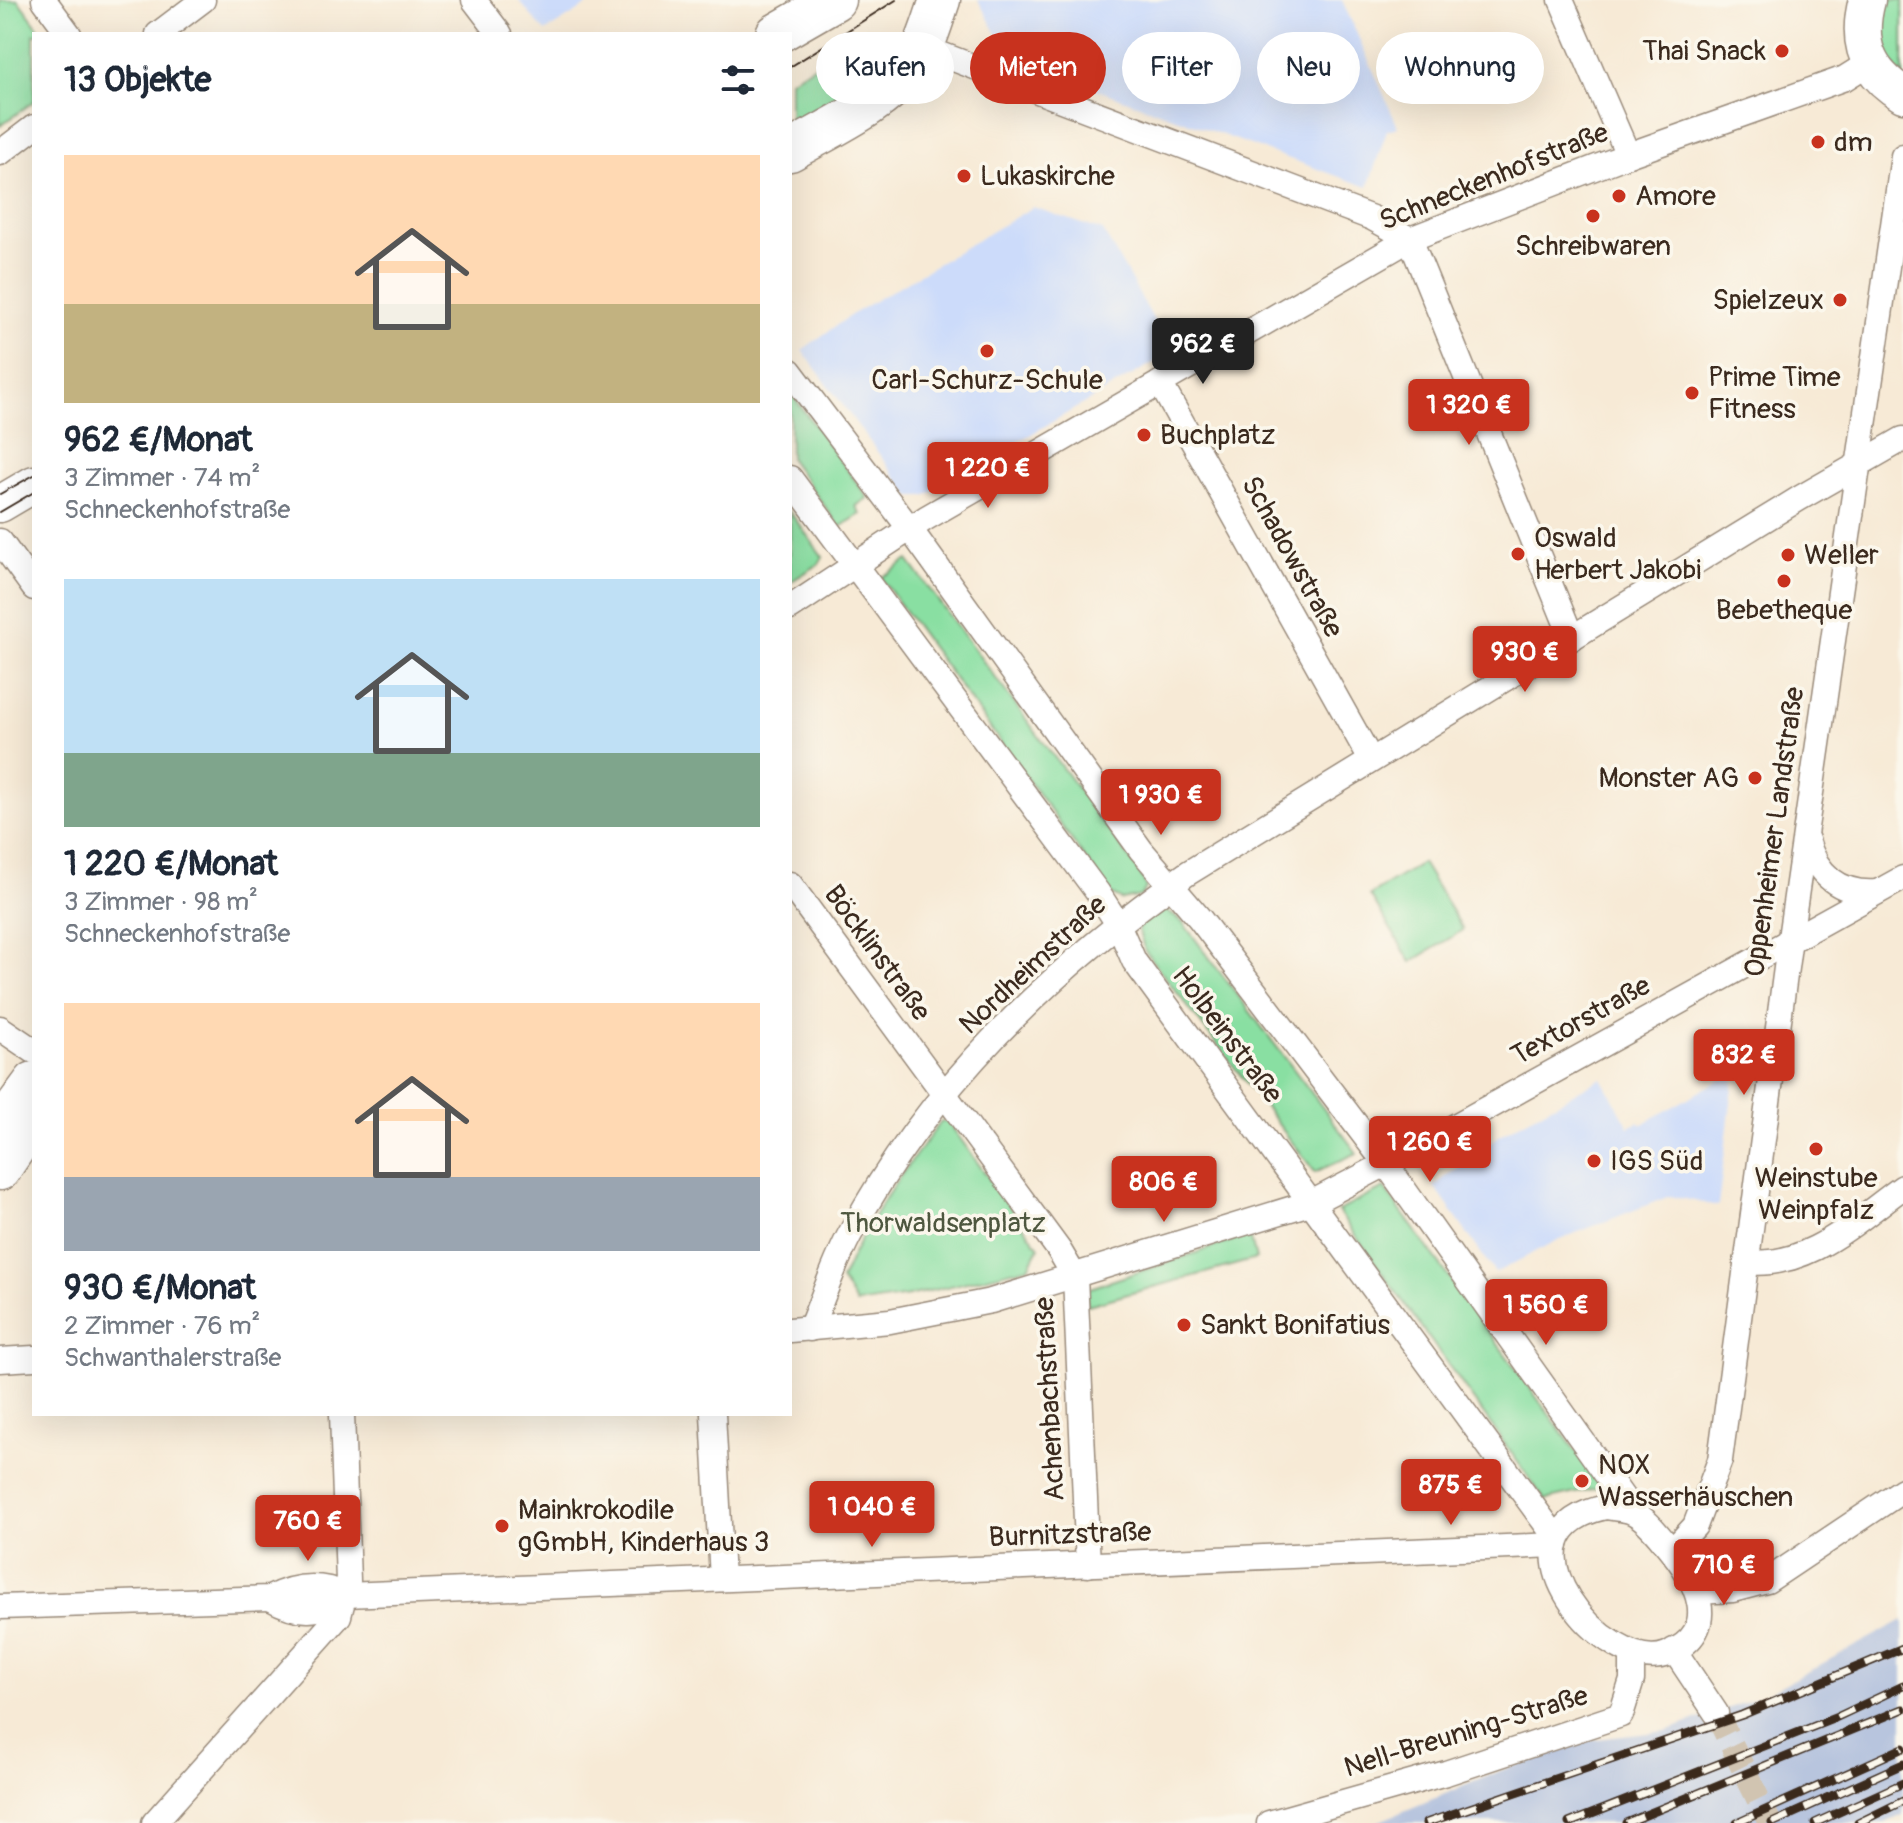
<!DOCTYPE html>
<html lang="de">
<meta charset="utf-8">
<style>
:root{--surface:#fff;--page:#f2f2f3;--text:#1f2937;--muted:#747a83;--accent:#c8321e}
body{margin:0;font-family:Pangolin,sans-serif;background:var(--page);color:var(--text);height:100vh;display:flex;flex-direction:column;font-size:30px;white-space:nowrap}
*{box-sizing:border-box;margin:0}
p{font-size:26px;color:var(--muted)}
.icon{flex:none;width:44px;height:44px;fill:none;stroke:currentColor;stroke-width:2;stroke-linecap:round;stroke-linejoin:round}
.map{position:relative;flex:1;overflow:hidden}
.side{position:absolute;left:32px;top:32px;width:760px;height:1384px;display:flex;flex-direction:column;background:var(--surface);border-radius:0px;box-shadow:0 8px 32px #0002}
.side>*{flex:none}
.guide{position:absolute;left:816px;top:32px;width:760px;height:72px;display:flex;gap:16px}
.price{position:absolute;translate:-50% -68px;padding:0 18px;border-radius:8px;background:var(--accent);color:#fff;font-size:26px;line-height:52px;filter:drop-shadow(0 2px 4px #0008)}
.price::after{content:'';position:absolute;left:50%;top:48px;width:24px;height:18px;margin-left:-12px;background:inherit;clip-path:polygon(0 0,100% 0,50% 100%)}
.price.selected{background:#222;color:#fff}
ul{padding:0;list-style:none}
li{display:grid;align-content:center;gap:16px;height:424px;padding:0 32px}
li span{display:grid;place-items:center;height:248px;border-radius:0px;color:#555}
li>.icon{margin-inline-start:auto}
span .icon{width:144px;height:144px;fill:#fffc;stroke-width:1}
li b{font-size:34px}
h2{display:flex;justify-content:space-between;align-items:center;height:96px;padding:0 32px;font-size:34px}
.tag{padding:0 28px;border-radius:36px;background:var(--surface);box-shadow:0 8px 32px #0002;font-size:28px;line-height:72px}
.tag.selected{background:var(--accent);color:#fff}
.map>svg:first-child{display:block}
.built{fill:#ccdbfa}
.industrial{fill:#b8c5de}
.green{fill:#89dfa2;stroke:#628460;stroke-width:2}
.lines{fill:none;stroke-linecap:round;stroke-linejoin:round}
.street-tunnel{stroke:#d1c4b1;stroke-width:24;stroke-dasharray:24 12;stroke-linecap:butt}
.street-casing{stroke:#998a7a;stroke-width:27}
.secondary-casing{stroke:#998a7a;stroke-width:39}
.primary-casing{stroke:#998a7a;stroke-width:43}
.street{stroke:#fff;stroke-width:24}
.secondary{stroke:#fff;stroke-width:36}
.primary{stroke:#fff;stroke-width:40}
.tram{stroke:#3b2a1e;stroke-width:2}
.rail-casing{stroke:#3b2a1e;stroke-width:9}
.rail{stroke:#fbf7ec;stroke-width:6;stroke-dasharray:18;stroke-linecap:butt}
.poi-dot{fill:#c8321e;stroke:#fbf7ec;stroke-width:3}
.labels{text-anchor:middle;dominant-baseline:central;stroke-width:7;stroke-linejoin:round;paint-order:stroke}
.poi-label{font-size:28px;fill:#3b2a1e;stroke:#fbf7ec;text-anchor:start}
.street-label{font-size:28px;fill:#3b2a1e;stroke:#fbf7ec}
.park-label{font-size:28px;fill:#4e573f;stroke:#fbf7ec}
</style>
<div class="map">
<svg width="1903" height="1823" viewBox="0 0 1903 1823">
<rect width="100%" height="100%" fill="#fbf7ec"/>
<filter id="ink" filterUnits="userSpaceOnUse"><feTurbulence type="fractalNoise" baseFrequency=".0125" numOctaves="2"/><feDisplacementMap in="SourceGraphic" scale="16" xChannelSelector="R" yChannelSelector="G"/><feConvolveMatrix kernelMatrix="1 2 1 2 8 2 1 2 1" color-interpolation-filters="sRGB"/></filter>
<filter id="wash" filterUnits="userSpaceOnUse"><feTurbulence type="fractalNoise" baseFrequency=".006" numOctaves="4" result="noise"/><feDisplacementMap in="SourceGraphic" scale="32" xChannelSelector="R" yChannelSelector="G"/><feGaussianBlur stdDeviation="1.8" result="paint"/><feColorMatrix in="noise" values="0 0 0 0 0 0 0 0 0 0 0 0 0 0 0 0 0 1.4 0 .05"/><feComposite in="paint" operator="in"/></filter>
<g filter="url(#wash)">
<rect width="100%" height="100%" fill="#f7ead6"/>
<g class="built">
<polygon points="518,0 596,0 545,32"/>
<polygon points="978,0 1342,0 1398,127 1387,130 1368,187 1011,59"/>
<polygon points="1033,207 1103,231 1172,352 925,496 910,496 802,350 854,313"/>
<polygon points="1602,1078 1629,1127 1638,1122 1641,1125 1723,1078 1734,1079 1718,1206 1670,1196 1558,1240 1495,1273 1434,1186 1503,1133"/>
</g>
<polygon class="industrial" points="1903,1620 1903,1815 1885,1823 1375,1823 1505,1769 1589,1740 1666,1731 1762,1696"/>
<g class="green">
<polygon points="0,0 18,0 43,34 34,34 34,101 0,126"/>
<polygon points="1882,0 1903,0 1903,77 1870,36"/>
<polygon points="874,31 880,33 890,51 887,65 790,125 790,80"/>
<polygon points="790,392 868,498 856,506 861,514 840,527 790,459"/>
<polygon points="790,512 823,557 819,564 790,582"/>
<polygon points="908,560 1141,874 1146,888 1141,896 1122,900 1111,894 881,578"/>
<polygon points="1422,863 1463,930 1411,962 1370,895"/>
<polygon points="1163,908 1183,923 1357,1153 1315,1172 1145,951 1138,928 1142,918"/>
<path d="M941,1122H948L1039,1247L1029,1267L909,1296L856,1304L841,1280C866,1221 902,1172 941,1122Z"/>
<polygon points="1384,1188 1602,1487 1545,1500 1338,1211"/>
<polygon points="1250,1235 1256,1259 1088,1305 1084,1290"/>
</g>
</g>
<g filter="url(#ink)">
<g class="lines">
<polyline class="street-tunnel" points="1716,1713 1770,1823"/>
<defs>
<g id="street">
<polyline points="44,0 69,34"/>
<polyline points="474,0 500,34"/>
<polyline points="1561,0 1628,155"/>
<polyline points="158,34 203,0"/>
<polyline points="922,47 1372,218 1410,239 1572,638"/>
<polyline points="0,153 34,127"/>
<polyline points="790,371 910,529 1141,850 1200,919 1386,1164 1633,1512"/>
<polyline points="1160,383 1371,760"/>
<polyline points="790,478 1098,893 1118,924 1134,961 1557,1539"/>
<polyline points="0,541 34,588"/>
<polyline points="790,608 926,518 1410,239 1628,155 1845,78 1869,63"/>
<path d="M1807,840C1816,874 1840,895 1877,892"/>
<polyline points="790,884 1059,1250 1075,1277 1088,1565"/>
<polyline points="0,1028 34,1051"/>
<path d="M1746,1262C1809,1269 1855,1221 1903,1187"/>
<path d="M810,1329C823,1298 834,1264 850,1234C928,1088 1053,967 1188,873L1800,498L1903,439"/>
<polyline points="790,1330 890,1321 991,1301 1313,1202 1401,1156 1903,878"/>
<polyline points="0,1360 34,1358"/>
<polyline points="713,1414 722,1579"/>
<path d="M1606,1507C1614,1508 1623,1509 1630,1511C1644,1516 1657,1533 1666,1544C1695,1578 1725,1630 1667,1654C1608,1678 1485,1532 1606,1507Z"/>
<polyline points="1672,1551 1695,1526 1720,1460 1790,938 1903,156"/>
<polyline points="1698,1592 1733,1590 1767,1581 1903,1490"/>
<path d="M270,1598C298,1614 320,1615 346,1595"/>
<path d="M0,1607L270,1598C295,1585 320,1583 346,1595L1556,1545"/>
<polyline points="1674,1650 1716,1713"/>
<polyline points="154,1823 339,1616 348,1581 342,1414"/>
<polyline points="1269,1823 1446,1773 1621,1715 1632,1680 1632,1654"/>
</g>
<g id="secondary">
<path d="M1867,0C1856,41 1866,72 1903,94"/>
<polyline points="0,504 34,484"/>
</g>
<g id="primary">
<polyline points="776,34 835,0"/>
<path d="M790,151C829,128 881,106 910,69C925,50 932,23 940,0"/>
<polyline points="0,1128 34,1082"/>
<polyline points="0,1170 34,1120"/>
</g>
</defs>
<use href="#street" class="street-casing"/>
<use href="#secondary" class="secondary-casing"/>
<use href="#primary" class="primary-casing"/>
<use href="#street" class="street"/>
<use href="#secondary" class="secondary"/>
<use href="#primary" class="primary"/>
<g class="tram">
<polyline points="790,67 896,0"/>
<polyline points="0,494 34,475"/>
<polyline points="0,512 34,492"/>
</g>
<defs>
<g id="rail">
<polyline points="1426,1823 1742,1715 1903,1648"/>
<polyline points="1569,1823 1835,1718 1903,1686"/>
<polyline points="1626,1823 1903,1709"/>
<polyline points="1737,1823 1903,1748"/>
<polyline points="1772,1823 1903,1764"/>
<polyline points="1815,1823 1903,1783"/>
<polyline points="1858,1823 1903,1801"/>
</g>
</defs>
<use href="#rail" class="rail-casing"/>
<use href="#rail" class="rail"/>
</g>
</g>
<g class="poi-dot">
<circle cx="1782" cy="51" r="8"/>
<circle cx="1818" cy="142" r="8"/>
<circle cx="964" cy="176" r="8"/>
<circle cx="1619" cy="196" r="8"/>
<circle cx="1593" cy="216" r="8"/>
<circle cx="1840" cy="300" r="8"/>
<circle cx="987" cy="351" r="8"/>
<circle cx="1692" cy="393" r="8"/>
<circle cx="1144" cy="435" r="8"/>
<circle cx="1518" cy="554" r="8"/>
<circle cx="1788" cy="555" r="8"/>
<circle cx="1784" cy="581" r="8"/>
<circle cx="1755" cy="778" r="8"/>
<circle cx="1816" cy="1149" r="8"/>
<circle cx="1594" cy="1161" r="8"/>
<circle cx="1184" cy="1325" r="8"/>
<circle cx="1582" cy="1481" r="8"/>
<circle cx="502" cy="1526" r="8"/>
</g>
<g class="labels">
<g class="poi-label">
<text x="1766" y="51" text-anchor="end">Thai Snack</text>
<text x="1834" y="142">dm</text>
<text x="980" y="176">Lukaskirche</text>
<text x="1635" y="196">Amore</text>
<text x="1593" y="246" text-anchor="middle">Schreibwaren</text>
<text x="1824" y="300" text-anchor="end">Spielzeux</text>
<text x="1708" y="377">Prime Time<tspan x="1708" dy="32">Fitness</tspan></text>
<text x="987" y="380" text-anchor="middle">Carl-Schurz-Schule</text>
<text x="1160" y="435">Buchplatz</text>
<text x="1534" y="538">Oswald<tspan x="1534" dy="32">Herbert Jakobi</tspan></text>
<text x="1804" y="555">Weller</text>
<text x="1784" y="610" text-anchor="middle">Bebetheque</text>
<text x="1739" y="778" text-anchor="end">Monster AG</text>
<text x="1610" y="1161">IGS Süd</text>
<text x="1816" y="1178" text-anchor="middle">Weinstube<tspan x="1816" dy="32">Weinpfalz</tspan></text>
<text x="1200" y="1325">Sankt Bonifatius</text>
<text x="1598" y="1465">NOX<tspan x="1598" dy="32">Wasserhäuschen</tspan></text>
<text x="518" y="1510">Mainkrokodile<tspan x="518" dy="32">gGmbH, Kinderhaus 3</tspan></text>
</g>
<g class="street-label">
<text transform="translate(1494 177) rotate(-22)">Schneckenhofstraße</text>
<text transform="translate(1292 557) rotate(61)">Schadowstraße</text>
<text transform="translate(1775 832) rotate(-82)">Oppenheimer Landstraße</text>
<text transform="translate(877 953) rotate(54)">Böcklinstraße</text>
<text transform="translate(1033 965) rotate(-43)">Nordheimstraße</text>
<text transform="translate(1581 1021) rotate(-29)">Textorstraße</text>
<text transform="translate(1227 1035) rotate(53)">Holbeinstraße</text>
<text transform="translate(1050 1399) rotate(-93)">Achenbachstraße</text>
<text transform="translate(1070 1535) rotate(-2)">Burnitzstraße</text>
<text transform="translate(1466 1732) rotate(-17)">Nell-Breuning-Straße</text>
</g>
<g class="park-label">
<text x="943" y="1223">Thorwaldsenplatz</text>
</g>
</g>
</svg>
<b class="price selected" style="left:1203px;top:386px">962 €</b>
<b class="price" style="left:1469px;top:447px">1 320 €</b>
<b class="price" style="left:988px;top:510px">1 220 €</b>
<b class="price" style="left:1525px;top:694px">930 €</b>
<b class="price" style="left:1161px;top:837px">1 930 €</b>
<b class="price" style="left:1744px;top:1097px">832 €</b>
<b class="price" style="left:1430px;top:1184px">1 260 €</b>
<b class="price" style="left:1164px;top:1224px">806 €</b>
<b class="price" style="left:1546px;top:1347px">1 560 €</b>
<b class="price" style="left:1451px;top:1527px">875 €</b>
<b class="price" style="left:872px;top:1549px">1 040 €</b>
<b class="price" style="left:308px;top:1563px">760 €</b>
<b class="price" style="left:1724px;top:1607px">710 €</b>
<div class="guide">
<a class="tag">Kaufen</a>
<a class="tag selected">Mieten</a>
<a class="tag">Filter</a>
<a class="tag">Neu</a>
<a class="tag">Wohnung</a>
</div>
<section class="side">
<h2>13 Objekte<svg class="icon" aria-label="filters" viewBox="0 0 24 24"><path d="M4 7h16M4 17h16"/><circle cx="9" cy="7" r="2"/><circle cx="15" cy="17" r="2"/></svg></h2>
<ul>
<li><span style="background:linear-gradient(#ffd9b3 60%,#c2b280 0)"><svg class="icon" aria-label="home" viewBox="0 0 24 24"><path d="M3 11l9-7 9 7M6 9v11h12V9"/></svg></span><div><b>962 €/Monat</b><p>3 Zimmer · 74 m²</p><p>Schneckenhofstraße</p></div></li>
<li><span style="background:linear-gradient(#bfe0f5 70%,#7fa58c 0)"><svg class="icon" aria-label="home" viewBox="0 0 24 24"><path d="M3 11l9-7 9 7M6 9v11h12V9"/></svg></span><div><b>1 220 €/Monat</b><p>3 Zimmer · 98 m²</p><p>Schneckenhofstraße</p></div></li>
<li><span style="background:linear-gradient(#ffd9b3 70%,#9aa5b1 0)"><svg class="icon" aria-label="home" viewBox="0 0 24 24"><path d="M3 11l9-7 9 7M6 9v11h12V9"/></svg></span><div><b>930 €/Monat</b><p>2 Zimmer · 76 m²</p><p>Schwanthalerstraße</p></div></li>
</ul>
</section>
</div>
